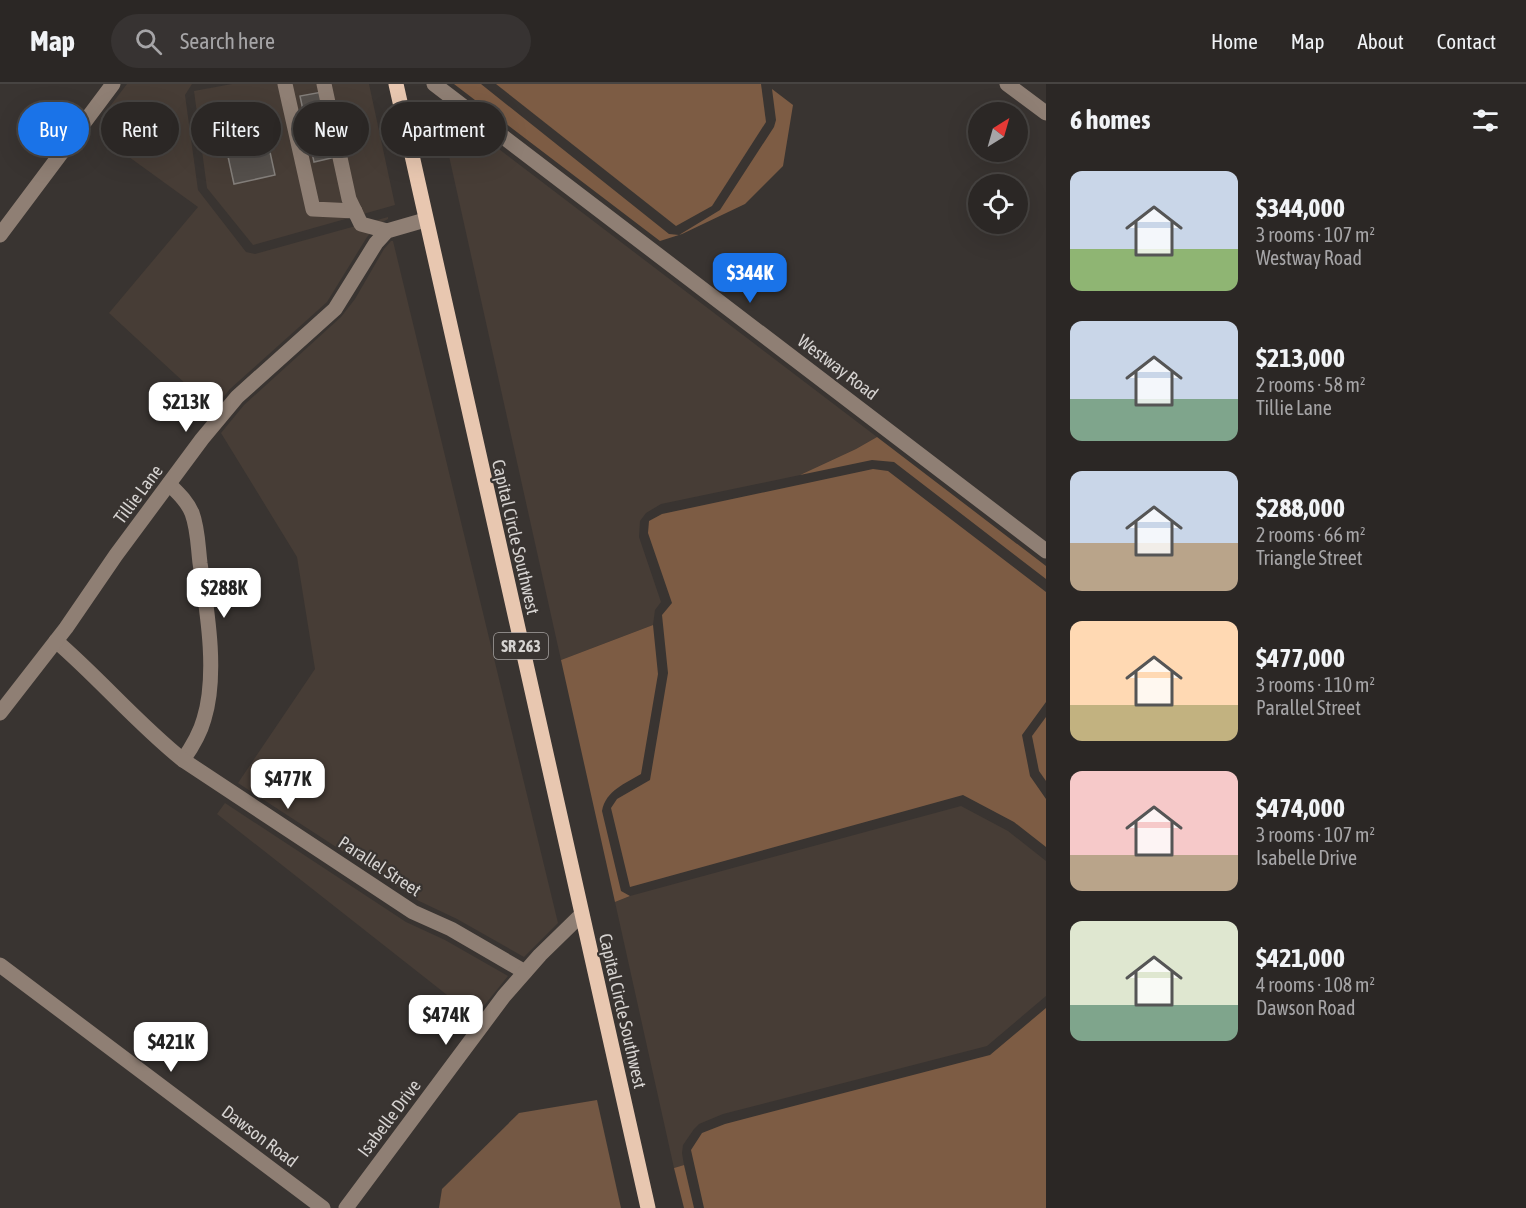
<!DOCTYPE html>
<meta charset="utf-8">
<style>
:root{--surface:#2b2725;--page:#373332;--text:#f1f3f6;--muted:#a6a5a7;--line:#474442;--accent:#1a73e8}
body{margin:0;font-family:"Asap Condensed",sans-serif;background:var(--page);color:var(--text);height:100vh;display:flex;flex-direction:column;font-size:22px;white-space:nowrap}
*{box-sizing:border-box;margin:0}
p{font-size:20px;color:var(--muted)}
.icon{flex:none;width:33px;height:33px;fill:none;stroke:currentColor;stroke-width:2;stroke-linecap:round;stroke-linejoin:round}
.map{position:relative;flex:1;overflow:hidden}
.drawer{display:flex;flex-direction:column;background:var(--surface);width:480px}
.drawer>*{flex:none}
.top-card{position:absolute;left:18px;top:18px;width:570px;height:54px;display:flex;gap:12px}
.needle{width:39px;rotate:37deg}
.tools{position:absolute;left:968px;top:18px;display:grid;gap:12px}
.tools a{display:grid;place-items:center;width:60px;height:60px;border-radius:50%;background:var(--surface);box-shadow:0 6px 24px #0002,0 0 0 2px var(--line);font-size:30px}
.price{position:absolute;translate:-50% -51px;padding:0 14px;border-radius:12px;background:#fff;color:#222;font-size:20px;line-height:39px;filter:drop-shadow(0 2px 3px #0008)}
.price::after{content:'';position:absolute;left:50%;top:36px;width:18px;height:14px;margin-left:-9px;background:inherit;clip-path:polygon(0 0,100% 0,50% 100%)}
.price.on{background:var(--accent);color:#fff}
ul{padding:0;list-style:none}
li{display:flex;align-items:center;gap:18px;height:150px;padding:0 24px}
li span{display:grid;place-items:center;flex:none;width:168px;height:120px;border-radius:12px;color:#555}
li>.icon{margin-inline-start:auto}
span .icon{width:72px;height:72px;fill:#fffc;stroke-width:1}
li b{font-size:26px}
h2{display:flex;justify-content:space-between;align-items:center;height:72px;padding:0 24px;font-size:26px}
.chip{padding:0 21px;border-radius:27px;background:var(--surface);box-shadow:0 6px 24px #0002,0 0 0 2px var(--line);font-size:21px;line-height:54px}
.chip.on{background:var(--accent);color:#fff}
header{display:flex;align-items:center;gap:36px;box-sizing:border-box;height:84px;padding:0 30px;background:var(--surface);border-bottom:2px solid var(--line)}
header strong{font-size:28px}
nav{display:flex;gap:33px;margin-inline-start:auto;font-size:21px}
.search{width:420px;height:54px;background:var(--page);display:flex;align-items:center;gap:15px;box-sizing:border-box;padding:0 21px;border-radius:33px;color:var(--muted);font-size:22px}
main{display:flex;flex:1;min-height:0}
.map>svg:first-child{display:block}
.built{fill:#473d36}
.green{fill:#745844}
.forest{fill:#7d5c44}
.building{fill:#544f4b;stroke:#837e7a;stroke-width:1.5}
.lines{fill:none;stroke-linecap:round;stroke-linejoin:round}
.minor{stroke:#8f7f74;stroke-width:15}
.major{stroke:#e8c7b0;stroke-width:15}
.labels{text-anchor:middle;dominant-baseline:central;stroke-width:4.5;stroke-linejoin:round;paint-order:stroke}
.shield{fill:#393431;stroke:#a7a3a1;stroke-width:1.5}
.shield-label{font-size:16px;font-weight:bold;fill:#d6d3d1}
.street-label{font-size:18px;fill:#d6d3d1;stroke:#393431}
</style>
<header>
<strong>Map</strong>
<div class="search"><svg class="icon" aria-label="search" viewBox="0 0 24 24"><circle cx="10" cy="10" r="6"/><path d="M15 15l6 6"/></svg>Search here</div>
<nav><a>Home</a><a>Map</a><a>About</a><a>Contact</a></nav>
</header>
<main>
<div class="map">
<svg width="1046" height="1124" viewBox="0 0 1046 1124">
<rect width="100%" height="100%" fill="#393431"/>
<g class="built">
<polygon points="127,0 192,0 185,11 198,106 246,168 255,170 388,133 388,135 379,140 367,153 327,218 230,305 210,330 201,314 109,229 198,123 107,57 101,34"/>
<polygon points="232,0 369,0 395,121 253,161 207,104 194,7"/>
<polygon points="437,18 877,353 856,365 800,391 661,420 646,429 640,437 639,453 661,518 655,526 653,541 561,576"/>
<polygon points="391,157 393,157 558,839 524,873 457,835 419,817 238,699 315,585 297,473 221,349 244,321 341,233 355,215 384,165"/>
<polygon points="225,719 406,838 445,856 508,892 475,933 217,730"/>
<polygon points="961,722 1008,747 1046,777 1046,912 987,962 723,1030 699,1040 694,1045 683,1061 682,1069 684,1081 674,1084 615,818 630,812"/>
</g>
<polygon class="green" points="597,1016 621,1124 439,1124 442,1105 519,1029"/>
<g class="forest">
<polygon points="454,0 481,0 669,150 679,151 720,126 774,43 776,36 772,5 793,21 783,82 745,120 682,150 660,157"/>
<polygon points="496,0 761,0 766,38 712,122 676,142"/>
<polygon points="877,353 1046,482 1046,495 894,378 872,376 800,391 856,365"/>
<polygon points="873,385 888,387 1046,508 1046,618 1022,651 1030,692 1046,715 1046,763 1014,738 963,711 630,803 611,724 617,715 650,696 668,589 662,531 672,519 648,449 649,437 662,430"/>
<path d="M653,541L658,590L641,690C625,700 606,706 602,727L621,807L630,812L615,818L561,576Z"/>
<polygon points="1046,633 1046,697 1039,687 1032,652"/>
<polygon points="1046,924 1046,1124 704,1124 691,1066 702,1049 725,1040 990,971"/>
<polygon points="684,1081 694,1124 684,1124 674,1084"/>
</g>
<g class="building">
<polygon points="322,8 336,73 314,78 300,12"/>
<polygon points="263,36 275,91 234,100 222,45"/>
</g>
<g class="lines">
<g class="minor">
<polyline points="285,0 313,125 355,127"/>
<polyline points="324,0 349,115 361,140 387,147"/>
<polyline points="434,0 1046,467"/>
<polyline points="1007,0 1046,29"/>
<polyline points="0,151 113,0"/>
<path d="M169,400C178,409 187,417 192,429C198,445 198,463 200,479C207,526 218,590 204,635C200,650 192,663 183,676"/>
<path d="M56,557C100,595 138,640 183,676L413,828L451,845L525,888"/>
<polyline points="0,629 66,544 116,471 202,355 237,313 335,225 376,159 387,147 425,136"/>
<polyline points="0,881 323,1124"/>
<polyline points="346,1124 504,912 540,871 581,831"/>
</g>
<polyline class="major" points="396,0 648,1124"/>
</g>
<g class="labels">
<rect class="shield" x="494" y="549" width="54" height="26" rx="4.5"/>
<g class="shield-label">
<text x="521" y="562">SR 263</text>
</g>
<g class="street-label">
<text transform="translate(838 283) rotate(37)">Westway Road</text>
<text transform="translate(138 410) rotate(-53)">Tillie Lane</text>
<text transform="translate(516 453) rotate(77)">Capital Circle Southwest</text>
<text transform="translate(380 782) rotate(33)">Parallel Street</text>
<text transform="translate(623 927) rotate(77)">Capital Circle Southwest</text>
<text transform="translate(389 1034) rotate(-53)">Isabelle Drive</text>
<text transform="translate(260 1052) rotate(37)">Dawson Road</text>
</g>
</g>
</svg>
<div class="tools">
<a><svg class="needle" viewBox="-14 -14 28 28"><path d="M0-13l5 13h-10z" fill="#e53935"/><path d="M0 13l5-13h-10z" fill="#a6a5a7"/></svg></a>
<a><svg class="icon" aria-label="locate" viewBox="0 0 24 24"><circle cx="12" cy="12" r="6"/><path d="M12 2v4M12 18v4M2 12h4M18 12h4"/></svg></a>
</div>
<b class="price on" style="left:750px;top:220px">$344K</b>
<b class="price" style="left:186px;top:349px">$213K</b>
<b class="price" style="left:224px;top:535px">$288K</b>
<b class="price" style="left:288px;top:726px">$477K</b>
<b class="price" style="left:446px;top:962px">$474K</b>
<b class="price" style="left:171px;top:989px">$421K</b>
<div class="top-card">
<a class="chip on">Buy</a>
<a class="chip">Rent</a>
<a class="chip">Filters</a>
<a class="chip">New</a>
<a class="chip">Apartment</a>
</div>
</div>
<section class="drawer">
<h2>6 homes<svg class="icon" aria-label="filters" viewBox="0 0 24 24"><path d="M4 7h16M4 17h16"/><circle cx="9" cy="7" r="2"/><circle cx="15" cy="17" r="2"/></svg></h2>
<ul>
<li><span style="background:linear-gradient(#c9d6e8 65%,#8fb573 0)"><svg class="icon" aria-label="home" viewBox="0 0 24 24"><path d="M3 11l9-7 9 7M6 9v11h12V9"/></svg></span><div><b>$344,000</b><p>3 rooms · 107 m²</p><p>Westway Road</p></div></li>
<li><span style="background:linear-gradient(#c9d6e8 65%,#7fa58c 0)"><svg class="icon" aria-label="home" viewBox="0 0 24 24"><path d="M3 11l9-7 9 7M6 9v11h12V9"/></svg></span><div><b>$213,000</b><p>2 rooms · 58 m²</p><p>Tillie Lane</p></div></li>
<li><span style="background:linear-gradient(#c9d6e8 60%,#b9a48a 0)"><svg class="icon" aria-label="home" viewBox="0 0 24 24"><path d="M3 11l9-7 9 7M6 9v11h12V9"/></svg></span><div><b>$288,000</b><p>2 rooms · 66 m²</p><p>Triangle Street</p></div></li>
<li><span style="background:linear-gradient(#ffd9b3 70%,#c2b280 0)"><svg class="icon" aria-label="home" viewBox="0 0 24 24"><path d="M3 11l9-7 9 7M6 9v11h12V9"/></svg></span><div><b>$477,000</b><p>3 rooms · 110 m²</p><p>Parallel Street</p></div></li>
<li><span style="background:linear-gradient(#f6c9c9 70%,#b9a48a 0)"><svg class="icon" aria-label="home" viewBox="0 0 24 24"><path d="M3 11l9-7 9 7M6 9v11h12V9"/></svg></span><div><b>$474,000</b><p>3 rooms · 107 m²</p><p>Isabelle Drive</p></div></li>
<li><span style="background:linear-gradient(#dfe7d0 70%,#7fa58c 0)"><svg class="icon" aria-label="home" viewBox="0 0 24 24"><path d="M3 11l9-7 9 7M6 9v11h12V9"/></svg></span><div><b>$421,000</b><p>4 rooms · 108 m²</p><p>Dawson Road</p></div></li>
</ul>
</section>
</main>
